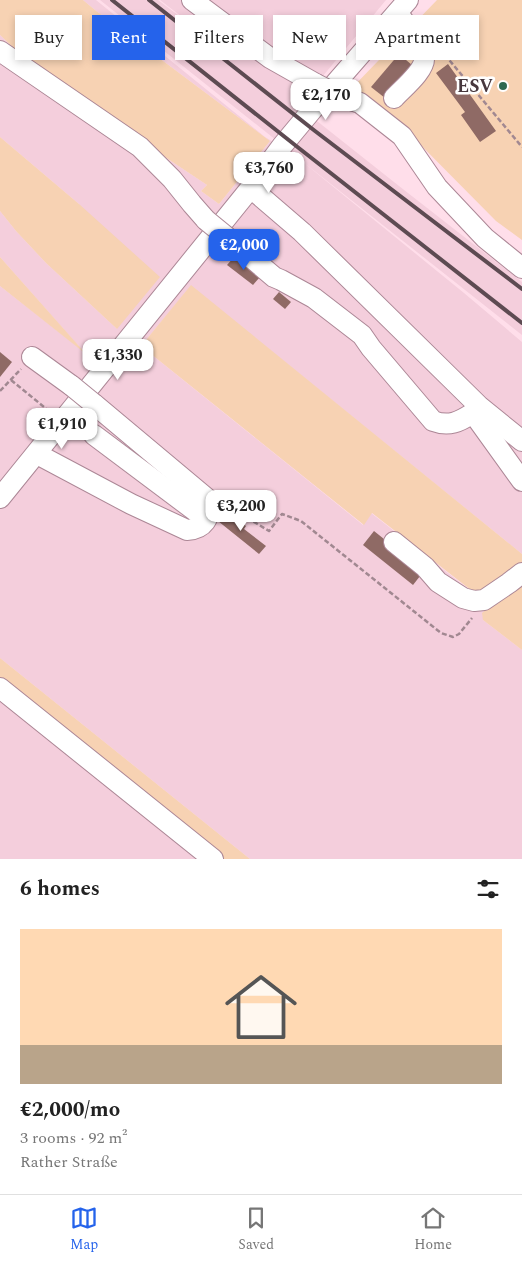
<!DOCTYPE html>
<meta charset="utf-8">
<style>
:root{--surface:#fff;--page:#f6f6f6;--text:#222;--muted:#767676;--line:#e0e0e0;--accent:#2563eb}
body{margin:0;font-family:Spectral,serif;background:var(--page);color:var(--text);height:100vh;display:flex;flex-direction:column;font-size:19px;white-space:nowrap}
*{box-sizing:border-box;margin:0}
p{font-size:16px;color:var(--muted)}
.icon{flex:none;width:28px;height:28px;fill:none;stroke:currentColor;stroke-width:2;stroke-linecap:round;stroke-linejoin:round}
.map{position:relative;height:859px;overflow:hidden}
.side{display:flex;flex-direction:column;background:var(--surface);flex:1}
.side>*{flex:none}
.top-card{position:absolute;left:15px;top:15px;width:492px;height:45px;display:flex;gap:10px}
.price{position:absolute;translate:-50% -42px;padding:0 11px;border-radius:10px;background:#fff;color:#222;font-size:16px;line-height:32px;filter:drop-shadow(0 1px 2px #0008)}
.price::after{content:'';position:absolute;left:50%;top:30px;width:15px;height:11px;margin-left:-8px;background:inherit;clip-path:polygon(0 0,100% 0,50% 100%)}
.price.selected{background:var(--accent);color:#fff}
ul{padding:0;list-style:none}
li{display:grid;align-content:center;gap:10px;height:265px;padding:0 20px}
li span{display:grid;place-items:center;height:155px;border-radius:0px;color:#555}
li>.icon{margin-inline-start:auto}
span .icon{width:90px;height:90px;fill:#fffc;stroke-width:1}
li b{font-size:21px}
h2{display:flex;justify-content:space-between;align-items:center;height:60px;padding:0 20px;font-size:21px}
.chip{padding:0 18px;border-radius:0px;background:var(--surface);box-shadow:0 2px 8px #0003;font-size:18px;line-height:45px}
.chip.selected{background:var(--accent);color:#fff}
.dock{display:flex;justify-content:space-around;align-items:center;height:70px;border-top:1px solid var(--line);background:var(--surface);font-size:14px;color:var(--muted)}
.dock a{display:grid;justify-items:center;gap:2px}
.dock .selected{color:var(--accent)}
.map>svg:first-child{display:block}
.built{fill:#f4cedc}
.green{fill:#f7d2b3}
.building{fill:#8f6a65}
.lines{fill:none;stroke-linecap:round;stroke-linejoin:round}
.minor-casing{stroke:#ac8796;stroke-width:22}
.path{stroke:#a18891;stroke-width:2.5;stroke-dasharray:5 2.5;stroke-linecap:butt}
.minor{stroke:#fff;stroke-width:20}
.rail{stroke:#5d4b52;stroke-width:4}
.minor-bridge-casing{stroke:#ac8796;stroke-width:22;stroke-linecap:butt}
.minor-bridge{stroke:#fff;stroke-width:20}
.poi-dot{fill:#2d6851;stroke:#fff;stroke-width:2}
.labels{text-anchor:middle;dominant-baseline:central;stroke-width:5;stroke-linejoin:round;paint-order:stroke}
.poi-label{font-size:18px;font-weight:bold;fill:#48383e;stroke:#fff;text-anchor:end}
</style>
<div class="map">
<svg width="522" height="859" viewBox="0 0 522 859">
<rect width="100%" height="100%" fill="#ffdeea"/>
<g class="built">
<polygon points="83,0 96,0 265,137 296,156 100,0 158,0 235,58 160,0 386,0 298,106 399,186 522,282 522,335 298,158 464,293 522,342 522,554 191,286 141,346 363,525 371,513 475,594 499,586 483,620 522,650 522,859 250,859 0,658 0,286 83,351 0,257 0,211 16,231 46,263 117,329 79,204 0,137 0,35 42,75 207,185 201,191 219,204 270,141 95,10"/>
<polygon points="0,682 219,859 0,859"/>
</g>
<g class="green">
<polygon points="0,0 83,0 95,10 270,141 219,204 201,191 207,185 42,75 0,35"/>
<polygon points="437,0 522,0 522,240 496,221 392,116 349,91"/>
<polygon points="0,137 79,204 160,277 117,329 46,263 16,231 0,211"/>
<polygon points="0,257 86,354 0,286"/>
<polygon points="191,285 522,554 522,567 476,594 372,513 364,525 141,346"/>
<polygon points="522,579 522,650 483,620 482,613"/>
<polygon points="0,658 250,859 219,859 0,682"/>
</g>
<g class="building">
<polygon points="399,54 412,65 385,98 371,87"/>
<polygon points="448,64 496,131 480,142 461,115 465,112 436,73"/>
<polygon points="234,257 260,277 253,285 227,265"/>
<polygon points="279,292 291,302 285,309 273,299"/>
<polygon points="0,352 12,362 0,377"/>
<polygon points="226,510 246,526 244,529 266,546 259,554 218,521"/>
<polygon points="374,531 424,571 413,585 363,545"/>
</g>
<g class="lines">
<defs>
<g id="minor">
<polyline points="192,0 270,58 316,84"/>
<polyline points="0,51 140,147 172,179 192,204 206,220"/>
<polyline points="342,97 360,103 402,136 437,187 485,238 522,268"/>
<path d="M394,98C402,89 426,70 424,57C423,51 418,45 415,39C410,30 405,21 397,13"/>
<polyline points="253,185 259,195 302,232 479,406 522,441"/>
<path d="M228,238L274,277L281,280L314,298L362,335L371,348L433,421C449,427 459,422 473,413"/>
<polyline points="32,357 72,386"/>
<polyline points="478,408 473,413 522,481"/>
<polyline points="94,435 206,519"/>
<path d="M37,454L131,504L187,530C205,529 209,518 211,502L94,404"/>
<polyline points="0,498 253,185 282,146 312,110 408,0"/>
<polyline points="394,542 425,567 438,582 463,598 474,601 484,600 509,583 522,573"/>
<polyline points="0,688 213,859"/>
</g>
</defs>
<use href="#minor" class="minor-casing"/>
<g class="path">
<polyline points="440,49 522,147"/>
<polyline points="11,380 49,411"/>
<polyline points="0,391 21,369"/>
<polyline points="227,508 236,511 269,531 282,514 301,521 441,633 453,637 459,634 472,618"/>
</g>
<use href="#minor" class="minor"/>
<g class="rail">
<polyline points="112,0 300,149 522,323"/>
<polyline points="149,0 315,131 522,289"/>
</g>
<defs>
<g id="minor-bridge">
<polyline points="316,84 342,97"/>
<polyline points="206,220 228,238"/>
<polyline points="72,386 94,404"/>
</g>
</defs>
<use href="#minor-bridge" class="minor-bridge-casing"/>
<use href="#minor-bridge" class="minor-bridge"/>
</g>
<circle class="poi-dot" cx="503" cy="86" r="5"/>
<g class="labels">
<g class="poi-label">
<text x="493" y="86">ESV</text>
</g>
</g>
</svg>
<b class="price" style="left:326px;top:121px">€2,170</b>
<b class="price" style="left:269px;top:194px">€3,760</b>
<b class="price selected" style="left:244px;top:271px">€2,000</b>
<b class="price" style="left:118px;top:381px">€1,330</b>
<b class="price" style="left:62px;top:450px">€1,910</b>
<b class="price" style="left:241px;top:532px">€3,200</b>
<div class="top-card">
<a class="chip">Buy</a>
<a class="chip selected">Rent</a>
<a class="chip">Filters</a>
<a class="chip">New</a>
<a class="chip">Apartment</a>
</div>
</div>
<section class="side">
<h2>6 homes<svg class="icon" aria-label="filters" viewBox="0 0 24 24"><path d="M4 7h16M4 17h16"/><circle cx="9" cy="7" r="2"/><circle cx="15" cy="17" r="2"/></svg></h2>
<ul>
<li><span style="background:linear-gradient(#ffd9b3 75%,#b9a48a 0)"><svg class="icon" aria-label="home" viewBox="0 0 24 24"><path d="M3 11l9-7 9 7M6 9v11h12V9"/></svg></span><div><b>€2,000/mo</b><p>3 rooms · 92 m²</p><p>Rather Straße</p></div></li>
</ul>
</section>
<nav class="dock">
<a class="selected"><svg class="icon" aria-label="map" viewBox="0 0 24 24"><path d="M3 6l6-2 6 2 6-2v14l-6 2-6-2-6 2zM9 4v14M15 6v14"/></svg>Map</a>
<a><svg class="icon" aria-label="saved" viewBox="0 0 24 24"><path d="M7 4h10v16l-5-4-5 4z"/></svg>Saved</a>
<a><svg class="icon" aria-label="home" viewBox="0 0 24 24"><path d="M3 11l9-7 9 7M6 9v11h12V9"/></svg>Home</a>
</nav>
